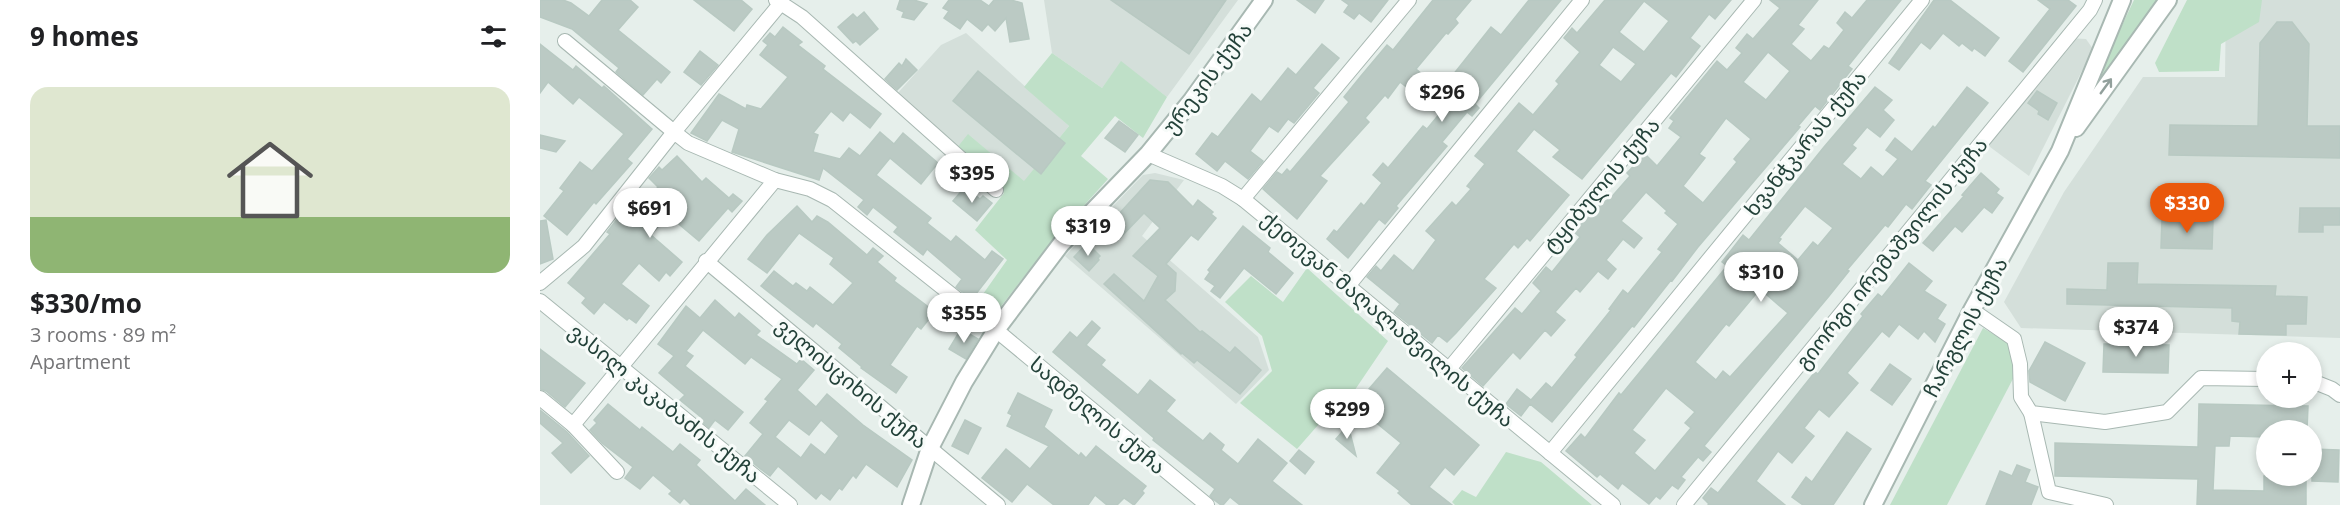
<!DOCTYPE html>
<meta charset="utf-8">
<style>
:root{--surface:#fff;--page:#f6f6f6;--text:#202124;--muted:#757577;--line:#e0e0e0;--accent:#ea580c}
body{margin:0;font-family:"Open Sans","Noto Sans Georgian",sans-serif;background:var(--page);color:var(--text);height:100vh;display:flex;flex-direction:column;font-size:22px;white-space:nowrap}
*{box-sizing:border-box;margin:0}
p{font-size:20px;color:var(--muted)}
.icon{flex:none;width:33px;height:33px;fill:none;stroke:currentColor;stroke-width:2;stroke-linecap:round;stroke-linejoin:round}
.map{position:relative;flex:1;overflow:hidden}
.drawer{display:flex;flex-direction:column;background:var(--surface);width:540px}
.drawer>*{flex:none}
.controls{position:absolute;left:1716px;top:342px;display:grid;gap:12px}
.controls a{display:grid;place-items:center;width:66px;height:66px;border-radius:50%;background:var(--surface);box-shadow:0 3px 9px #0003;font-size:30px}
.price{position:absolute;translate:-50% -51px;padding:0 14px;border-radius:21px;background:#fff;color:#222;font-size:20px;line-height:39px;filter:drop-shadow(0 2px 3px #0008)}
.price::after{content:'';position:absolute;left:50%;top:36px;width:18px;height:14px;margin-left:-9px;background:inherit;clip-path:polygon(0 0,100% 0,50% 100%)}
.price.selected{background:var(--accent);color:#fff}
ul{padding:0;list-style:none}
li{display:grid;align-content:center;gap:12px;height:318px;padding:0 30px}
li+li{border-top:2px solid var(--line)}
li span{display:grid;place-items:center;height:186px;border-radius:18px;color:#555}
li>.icon{margin-inline-start:auto}
span .icon{width:108px;height:108px;fill:#fffc;stroke-width:1}
li b{font-size:26px}
h2{display:flex;justify-content:space-between;align-items:center;height:72px;padding:0 30px;font-size:26px}
main{display:flex;flex:1;min-height:0}
.map>svg:first-child{display:block}
.built{fill:#d4dfda}
.green{fill:#bfe0c8}
.building{fill:#bbcac4;stroke:#b8c9c2;stroke-width:1.5;fill-rule:evenodd}
.lines{fill:none;stroke-linecap:round;stroke-linejoin:round}
.minor-casing{stroke:#a8b8b2;stroke-width:16}
.tertiary-casing{stroke:#a8b8b2;stroke-width:20}
.minor{stroke:#fff;stroke-width:14}
.tertiary{stroke:#fff;stroke-width:16}
.oneway{stroke:#92a09c}
.labels{text-anchor:middle;dominant-baseline:central;stroke-width:6;stroke-linejoin:round;paint-order:stroke}
.street-label{font-size:21px;fill:#24423a;stroke:#f7fbf9}
</style>
<main>
<section class="drawer">
<h2>9 homes<svg class="icon" aria-label="filters" viewBox="0 0 24 24"><path d="M4 7h16M4 17h16"/><circle cx="9" cy="7" r="2"/><circle cx="15" cy="17" r="2"/></svg></h2>
<ul>
<li><span style="background:linear-gradient(#dfe7d0 70%,#8fb573 0)"><svg class="icon" aria-label="home" viewBox="0 0 24 24"><path d="M3 11l9-7 9 7M6 9v11h12V9"/></svg></span><div><b>$330/mo</b><p>3 rooms · 89 m²</p><p>Apartment</p></div></li>
</ul>
</section>
<div class="map">
<svg width="1800" height="505" viewBox="0 0 1800 505">
<rect width="100%" height="100%" fill="#e6efeb"/>
<g class="built">
<polygon points="504,0 698,0 627,97 581,62 562,88 512,53"/>
<polygon points="1686,0 1800,0 1800,338 1481,328 1464,302 1524,192 1603,77 1685,77"/>
<polygon points="426,33 529,126 484,182 429,135 416,149 356,95 401,45"/>
<polygon points="1528,38 1546,39 1553,49 1489,176 1446,144"/>
<polygon points="615,173 644,180 602,236 718,337 729,370 696,404 525,256 603,175"/>
</g>
<g class="green">
<polygon points="1594,0 1620,0 1539,116"/>
<polygon points="1647,0 1722,0 1719,22 1681,44 1679,71 1619,72 1615,63"/>
<polygon points="512,53 562,88 581,61 627,97 603,138 575,116 541,156 568,179 511,242 452,318 436,304 467,260 435,230 464,193 416,149 428,134 484,181 529,126 484,87"/>
<polygon points="767,268 848,341 804,406 793,408 757,449 700,403 732,371 722,336 685,302 711,276 743,302"/>
<polygon points="1443,328 1467,342 1476,373 1407,505 1350,505"/>
<polygon points="966,452 1001,462 1052,505 915,505 912,502 922,490 936,497"/>
</g>
<g class="building">
<polygon points="0,0 23,0 31,3 49,16 62,0 90,0 98,7 78,30 130,72 121,83 117,79 103,95 76,72 79,68 32,29 0,17"/>
<polygon points="154,0 201,0 212,9 194,31"/>
<polygon points="360,0 374,0 387,4 374,20 362,17 364,12 357,9"/>
<polygon points="409,0 440,0 449,6 454,0 471,0 482,3 489,39 470,42 466,18 455,31 448,24 442,31 427,19 420,29 404,18 409,11 403,8"/>
<polygon points="571,0 686,0 649,54"/>
<polygon points="757,0 784,0 775,13"/>
<polygon points="802,0 848,0 831,22 819,13 814,19 804,12 809,5"/>
<polygon points="893,0 931,0 915,19 918,23 908,34 906,33 876,69 882,74 869,89 860,82 848,98 845,95 825,118 829,122 780,176 787,181 757,219 723,189 737,172 742,175 747,169 750,172 809,102 804,97 821,76 847,45 853,50"/>
<polygon points="989,0 1021,0 935,104 939,108 932,116 927,112 902,142 907,146 856,206 858,208 845,224 839,219 808,258 787,239 794,230 797,232 821,203 824,206 842,183 833,175 843,163 848,168 883,126 887,129 920,89 909,80 951,27 961,35"/>
<path d="M1065,0H1191L1175,19L1169,14L1150,38L1160,46L1136,77L1131,73L1042,179L1013,157L1020,150L994,129L976,151L1029,195L990,241L987,238L978,248L974,244L944,279L956,288L916,333L907,342L898,335L892,343L854,312L860,304L827,277L836,266L841,271L854,255L873,271L896,240L886,231L912,202L916,206L931,189L927,186L945,164L935,156L979,103L993,115L1019,84L1016,81L1040,52L1024,38L1032,28L1037,33ZM1104,1L1129,21L1104,52L1079,32ZM1073,47L1096,64L1081,82L1059,65Z"/>
<path d="M1230,0H1278L1258,25L1264,29L1251,44L1271,61L1284,46L1289,49L1304,30L1297,23L1305,12L1312,18L1327,0H1361L1308,66L1312,69L1280,110L1275,106L1258,126L1260,127L1158,247L1132,281L1131,280L1094,327L1092,326L1012,422L990,404L981,416L966,404L977,389L991,400L1006,383L1012,388L1037,357L1035,355L1071,310L1069,309L1083,290L1088,294L1122,252L1118,249L1138,224L1125,213L1127,211L1106,192L1081,221L1102,238L1094,248L1083,239L1066,260L1076,269L1068,279L1058,271L1040,292L1036,288L1015,312L1025,320L1011,336L1005,330L980,359L973,352L943,386L922,368L975,308L982,314L1001,291L993,283L1006,267L1012,272L1040,237L1034,232L1064,196L1068,201L1090,176L1087,173L1105,154L1117,166L1141,137L1129,128L1134,121L1130,118L1177,61L1187,70L1202,53L1196,48L1207,34L1213,39L1240,8ZM1228,52L1250,71L1226,100L1203,82ZM1186,118L1211,139L1194,159L1197,162L1163,203L1143,186L1165,158L1159,154Z"/>
<polygon points="1394,0 1410,0 1459,38 1445,56 1434,48 1432,51 1422,43 1419,46 1403,33 1390,49 1381,42 1359,70 1349,63"/>
<polygon points="1498,0 1528,0 1536,6 1483,72 1469,61 1510,9"/>
<polygon points="324,12 338,29 320,45 316,41 313,43 298,27 313,14 317,18"/>
<polygon points="1737,22 1752,22 1769,44 1767,126 1800,126 1800,158 1629,155 1630,125 1718,126 1720,43"/>
<polygon points="243,27 262,42 258,45 285,66 283,69 341,114 330,128 310,112 303,121 291,111 273,133 278,135 273,152 300,159 309,148 320,156 340,132 354,144 363,133 398,163 381,184 350,158 336,175 391,218 387,223 411,242 416,236 445,260 452,251 463,259 432,299 416,287 422,279 387,249 383,255 354,232 358,227 333,207 327,215 318,207 324,200 283,168 279,180 192,152 199,129 182,120 167,141 151,133 179,94 206,109 207,105 221,109 248,77 220,55 228,45 223,41 230,33 235,37"/>
<polygon points="0,44 33,70 36,66 62,88 64,86 112,129 87,159 92,163 56,204 54,202 27,235 4,216 24,191 20,188 40,162 52,171 84,134 39,97 33,104 8,82 0,93"/>
<polygon points="782,44 799,58 773,88 779,93 754,123 748,119 738,132 729,126 710,151 723,161 708,179 685,161 677,171 656,154 672,133 678,137 712,94 721,102 748,68 756,75"/>
<polygon points="160,51 178,65 161,85 144,72"/>
<polygon points="366,59 377,70 357,90 345,79 359,63 362,66"/>
<polygon points="438,71 525,143 501,174 413,101"/>
<path d="M1335,87L1352,100L1343,110L1354,120L1340,137L1327,127L1312,145L1316,148L1302,164L1321,179L1331,167L1343,177L1358,159L1346,150L1355,138L1372,152L1393,126L1395,128L1427,87L1448,103L1385,181L1391,185L1372,209L1366,204L1348,227L1345,225L1307,270L1309,271L1289,296L1164,446L1171,452L1163,461L1158,457L1141,477L1145,480L1138,489L1132,485L1120,499L1116,496L1109,504L1082,483L1078,489L1060,474L1057,477L1026,451L1041,434L1045,438L1079,393L1081,395L1187,266L1182,262L1203,235L1209,240L1284,147ZM1265,206L1293,228L1278,246L1273,242L1258,260L1238,243L1241,239L1239,238ZM1220,289L1248,313L1190,377L1183,371L1176,380L1155,362L1186,324L1189,326ZM1126,388L1155,412L1145,423L1151,428L1115,471L1094,453L1105,440L1092,430Z"/>
<polygon points="1497,91 1517,103 1508,120 1498,114 1499,111 1488,103"/>
<polygon points="579,121 598,135 585,152 565,138"/>
<polygon points="0,135 25,141 16,152 0,148"/>
<polygon points="137,156 162,182 166,178 189,198 193,194 202,201 192,212 188,208 159,241 128,215 111,235 142,262 130,276 126,272 119,281 99,263 81,284 109,306 96,323 89,318 87,320 64,302 54,314 42,303 46,298 28,283 70,234 67,232 81,214 90,221 118,187 109,178 110,177 119,167 122,170"/>
<polygon points="1441,173 1459,189 1456,193 1463,198 1452,213 1444,207 1422,232 1415,226 1393,251 1383,243 1424,196 1422,195"/>
<polygon points="610,180 628,182 653,207 658,200 673,212 671,214 676,218 658,240 651,235 626,264 636,273 635,291 625,300 660,332 662,331 690,353 695,347 721,370 700,394 657,360 654,363 642,353 641,354 564,284 574,274 604,301 618,276 593,256 620,228 604,213 580,238 567,227"/>
<polygon points="425,187 440,199 443,196 452,203 437,221 413,201"/>
<polygon points="257,206 272,222 277,216 288,222 327,255 333,248 343,256 337,262 356,278 354,281 391,309 386,316 389,319 381,329 377,326 350,365 367,377 356,393 321,368 322,367 299,348 302,344 276,323 273,327 221,286 234,271 253,286 256,283 267,291 270,287 293,305 313,283 290,264 294,258 259,233 227,273 208,259 227,235"/>
<polygon points="1760,208 1800,208 1800,225 1783,225 1783,232 1759,232"/>
<polygon points="1622,219 1673,221 1672,249 1621,248"/>
<polygon points="6,220 13,259 0,264 0,221"/>
<polygon points="703,226 730,248 728,252 753,273 736,294 704,268 680,298 671,291 675,286 665,279 670,272 668,270"/>
<polygon points="547,243 560,256 558,258 559,260 549,271 534,257"/>
<polygon points="1369,263 1392,281 1384,291 1406,305 1397,319 1405,324 1395,342 1384,331 1378,339 1359,324 1349,337 1342,331 1307,373 1318,383 1289,417 1279,409 1264,428 1274,436 1252,463 1238,451 1216,481 1245,505 1168,505 1169,504 1163,498 1171,488 1178,493 1275,372 1278,374 1323,316 1321,314 1338,294 1342,297"/>
<polygon points="1568,263 1598,263 1597,284 1736,286 1735,296 1767,297 1766,324 1746,324 1746,335 1699,334 1700,322 1692,321 1692,308 1527,304 1527,289 1567,290"/>
<path d="M175,300L195,318L199,313L220,331L216,335L257,364L261,359L274,370L257,390L276,407L287,394L323,425L372,460L357,487L326,464L316,478L313,475L302,490L299,488L290,500L281,493L276,499L238,466L230,476L218,467L205,456L223,434L210,423L228,401L225,399L242,379L211,357L205,364L163,330L146,351L153,356L145,366L203,412L188,430L175,420L169,428L160,420L162,418L140,400L145,395L119,373L134,356L118,344L146,306L160,318ZM249,420L269,435L281,420L299,436L285,455L271,444L261,458L235,437Z"/>
<polygon points="552,321 560,328 546,345 565,360 561,365 598,395 610,380 635,400 626,411 663,441 670,433 684,445 681,450 698,464 718,439 747,463 732,481 762,505 700,505 690,497 683,505 681,505 673,499 670,496 675,489 613,440 614,438 513,352 530,332 537,338"/>
<polygon points="421,329 438,339 426,359 409,349"/>
<polygon points="1505,342 1545,363 1525,401 1490,382 1489,371"/>
<polygon points="1564,344 1629,345 1628,373 1563,372"/>
<polygon points="0,349 45,383 25,407 6,391 0,389"/>
<polygon points="1350,364 1371,379 1352,405 1331,390"/>
<polygon points="847,368 939,445 914,475 905,467 889,487 912,505 872,505 858,493 860,491 837,473 861,443 834,421 841,413 832,406 839,397 829,389"/>
<polygon points="478,393 512,410 504,427 539,456 541,453 546,458 556,446 606,486 602,491 604,493 594,505 584,498 577,505 567,505 555,495 548,505 514,505 487,484 472,502 442,478 466,449 490,469 509,446 467,426 472,415 468,413"/>
<polygon points="68,404 100,430 102,427 133,452 140,444 160,460 156,465 195,501 206,489 225,505 151,505 144,498 140,503 129,494 132,491 113,475 100,489 85,478 93,467 62,443 50,430 57,423 54,420"/>
<polygon points="1659,404 1768,406 1767,430 1726,430 1726,437 1690,436 1689,446 1675,446 1673,490 1724,491 1724,476 1766,476 1766,505 1657,505 1658,479 1515,476 1515,443 1658,447"/>
<polygon points="0,410 27,432 49,456 31,473 12,453 23,443 0,423"/>
<polygon points="425,420 441,428 428,454 412,446"/>
<polygon points="808,425 816,456 796,439"/>
<polygon points="1307,432 1331,449 1293,505 1263,505 1252,497 1266,477 1272,482"/>
<polygon points="1772,449 1799,450 1798,482 1772,481"/>
<polygon points="759,450 774,462 765,474 750,461"/>
<polygon points="1477,465 1490,470 1485,482 1498,487 1491,505 1446,505 1460,471 1472,476"/>
</g>
<g class="lines">
<defs>
<g id="minor">
<polyline points="236,0 262,17 456,190"/>
<polyline points="25,41 134,132 241,3"/>
<polyline points="608,154 682,186 703,199 1073,505"/>
<polyline points="703,199 869,0"/>
<polyline points="166,261 458,505"/>
<polyline points="0,283 44,246 134,132 148,143 235,180 270,189 292,200 456,330 667,505"/>
<polyline points="808,286 1042,0"/>
<polyline points="0,301 250,505"/>
<polyline points="1432,310 1474,339 1480,364 1481,397 1491,413 1565,422 1627,412 1661,378 1726,379"/>
<polyline points="909,369 1214,0"/>
<polyline points="1772,381 1792,389 1800,395"/>
<polyline points="0,398 33,425 77,472"/>
<polyline points="1491,413 1509,492 1566,505"/>
<polyline points="33,425 235,180"/>
<polyline points="1010,453 1382,0"/>
<polyline points="1144,505 1550,10 1555,0"/>
</g>
<g id="tertiary">
<polyline points="1536,128 1628,0"/>
<polyline points="371,505 390,448 424,382 456,330 521,244 608,154 652,100 724,0"/>
<polyline points="1333,505 1432,310 1520,151 1582,0"/>
</g>
</defs>
<use href="#minor" class="minor-casing"/>
<use href="#tertiary" class="tertiary-casing"/>
<use href="#minor" class="minor"/>
<use href="#tertiary" class="tertiary"/>
</g>
<defs><path id="oneway-shaft" d="M-6 0H5M1.5-3L5.5 0L1.5 3" fill="none" stroke-width="1.6" stroke-linecap="round" stroke-linejoin="round" transform="scale(1.5)"/></defs>
<use class="oneway" href="#oneway-shaft" transform="translate(1566 86) rotate(-54)"/>
<g class="labels">
<g class="street-label">
<text transform="translate(667 78) rotate(-53)">ურეკის ქუჩა</text>
<text transform="translate(1265 143) rotate(-51)">ხვანჭკარას ქუჩა</text>
<text transform="translate(1061 185) rotate(-50)">ტყიბულის ქუჩა</text>
<text transform="translate(1351 253) rotate(-51)">გიორგი ირემაშვილის ქუჩა</text>
<text transform="translate(848 319) rotate(40)">ქეთევან მაღალაშვილის ქუჩა</text>
<text transform="translate(1425 327) rotate(-62)">ჩარგლის ქუჩა</text>
<text transform="translate(312 383) rotate(40)">ველისციხის ქუჩა</text>
<text transform="translate(125 403) rotate(39)">ვასილ კაკაბაძის ქუჩა</text>
<text transform="translate(558 415) rotate(40)">სადმელის ქუჩა</text>
</g>
</g>
</svg>
<div class="controls">
<a>+</a>
<a>−</a>
</div>
<b class="price" style="left:902px;top:123px">$296</b>
<b class="price" style="left:432px;top:204px">$395</b>
<b class="price selected" style="left:1647px;top:234px">$330</b>
<b class="price" style="left:110px;top:239px">$691</b>
<b class="price" style="left:548px;top:257px">$319</b>
<b class="price" style="left:1221px;top:303px">$310</b>
<b class="price" style="left:424px;top:344px">$355</b>
<b class="price" style="left:1596px;top:358px">$374</b>
<b class="price" style="left:807px;top:440px">$299</b>
</div>
</main>
